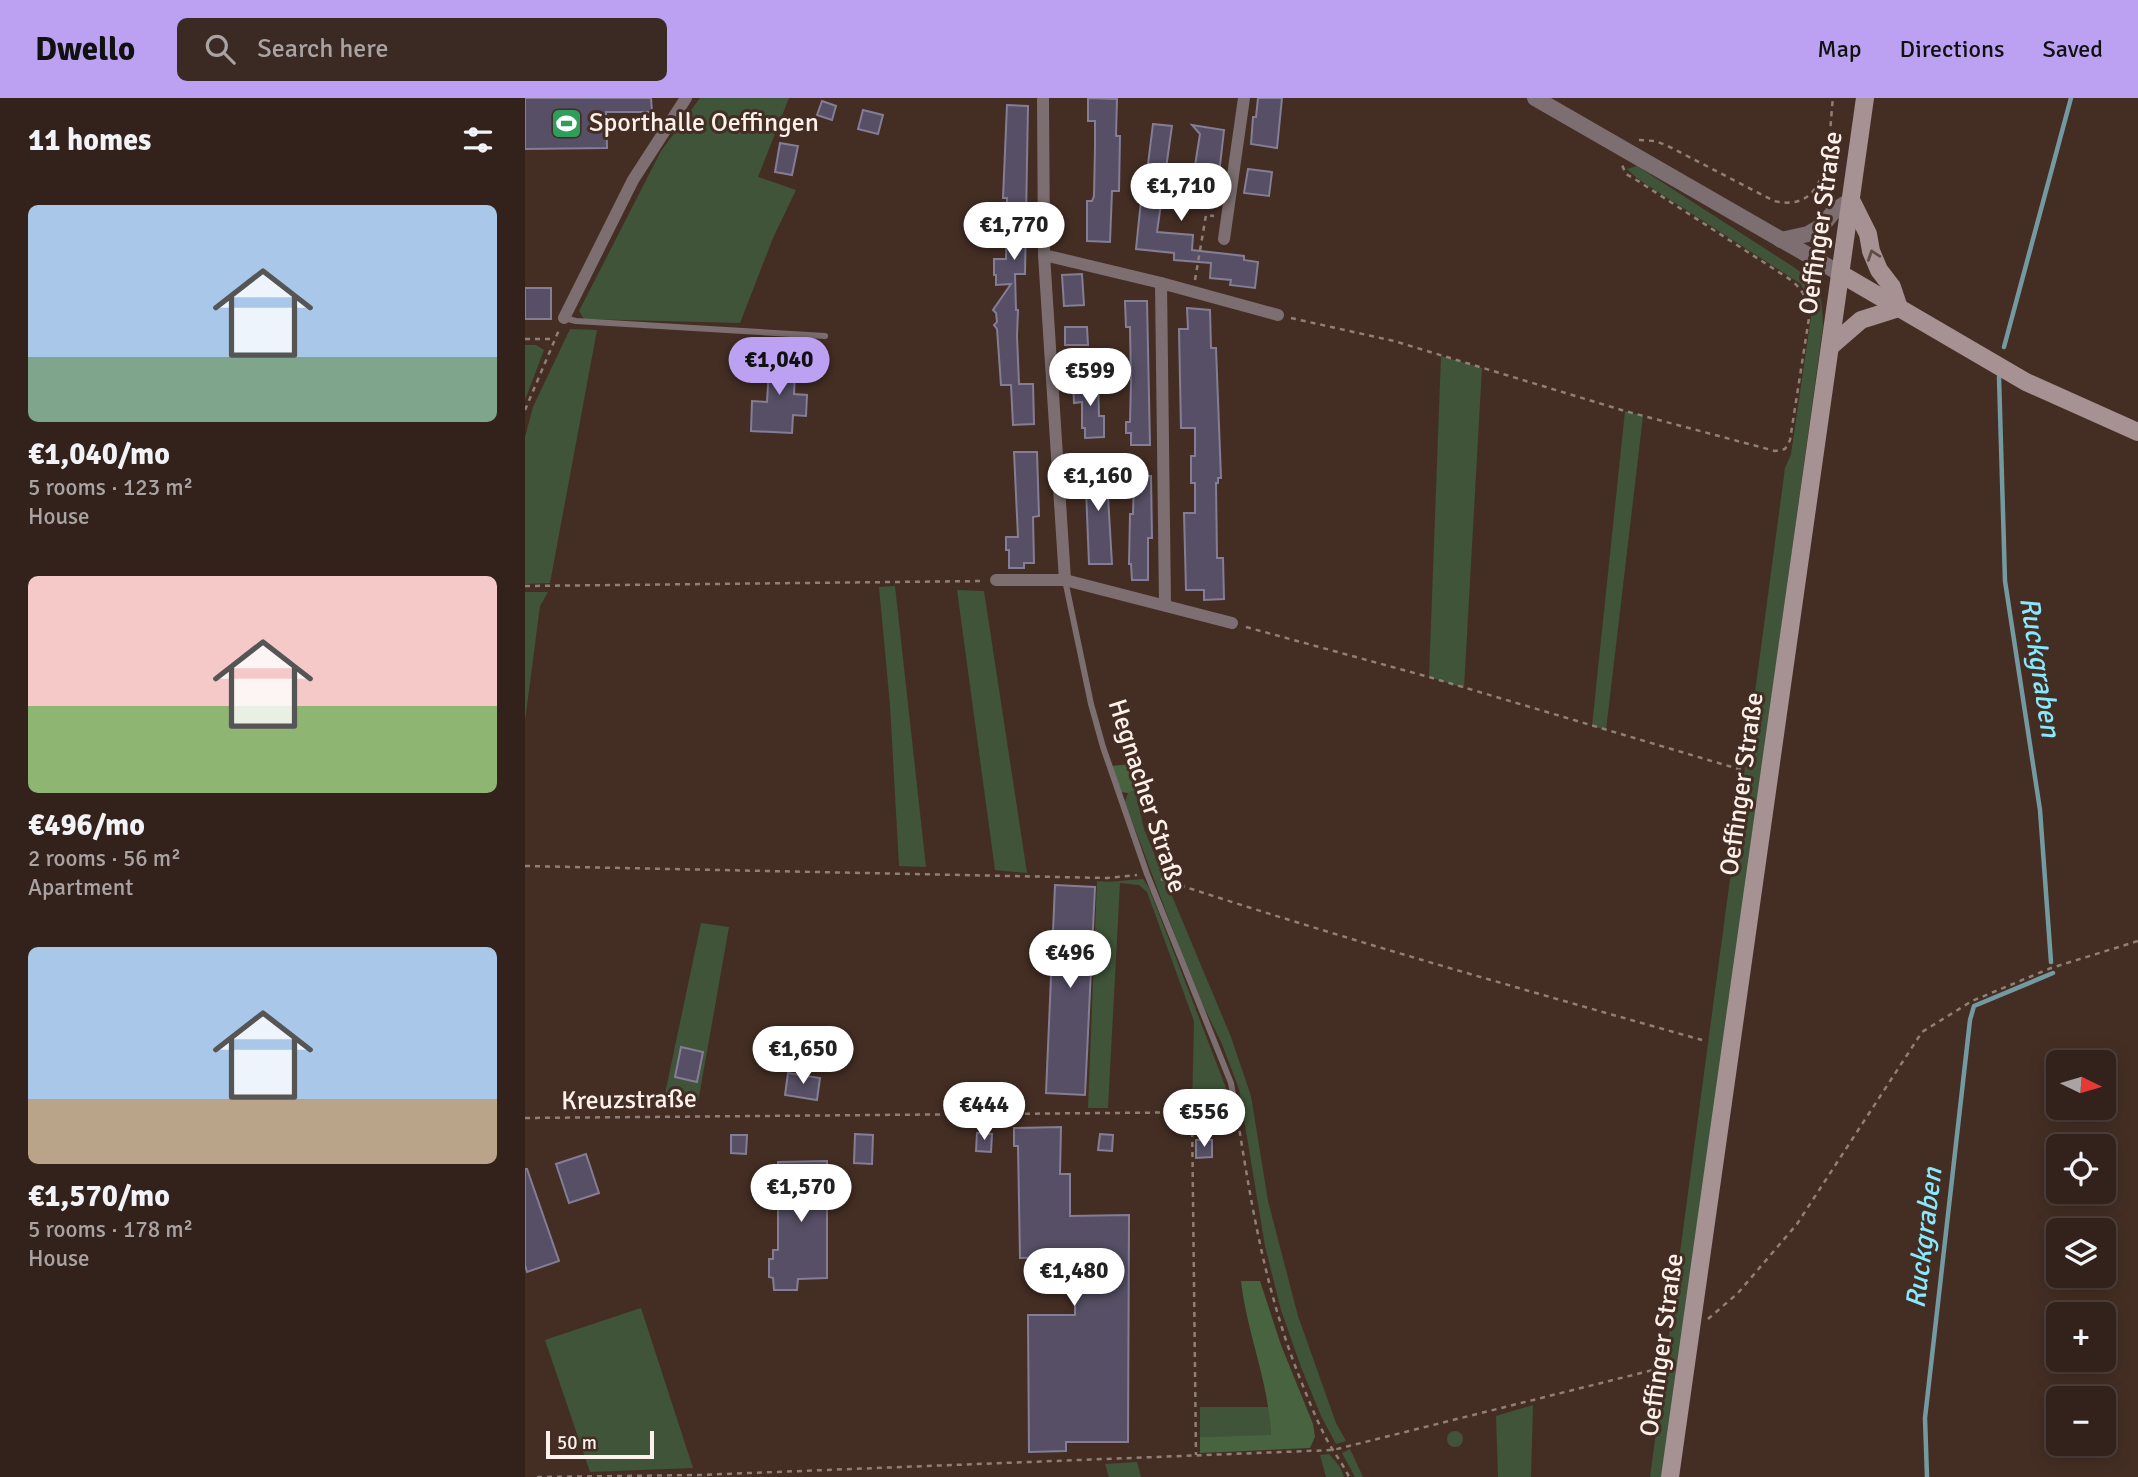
<!DOCTYPE html>
<meta charset="utf-8">
<style>
:root{--surface:#33221b;--page:#3b2a24;--text:#f1f3f6;--muted:#a9a4a3;--line:#4e3f3a;--accent:#bca0f2}
body{margin:0;font-family:Signika,sans-serif;background:var(--page);color:var(--text);height:100vh;display:flex;flex-direction:column;font-size:26px;white-space:nowrap}
*{box-sizing:border-box;margin:0}
p{font-size:23px;color:var(--muted)}
.icon{flex:none;width:38px;height:38px;fill:none;stroke:currentColor;stroke-width:2;stroke-linecap:round;stroke-linejoin:round}
.map{position:relative;flex:1;overflow:hidden}
.panel{display:flex;flex-direction:column;background:var(--surface);width:525px}
.panel>*{flex:none}
.needle{width:46px;rotate:95deg}
.controls{position:absolute;left:1521px;top:952px;display:grid;gap:14px}
.controls a{display:grid;place-items:center;width:70px;height:70px;border-radius:10px;background:var(--surface);box-shadow:0 4px 18px #0003,0 0 0 2px var(--line);font-size:35px}
.scale{position:absolute;left:21px;bottom:18px;width:108px;box-sizing:border-box;padding-left:7px;border:4px solid #fdf1ec;border-top:0;font-size:19px;line-height:24px;white-space:nowrap;color:#fdf1ec;-webkit-text-stroke:5px #442e24;paint-order:stroke}
.price{position:absolute;translate:-50% -60px;padding:0 16px;border-radius:24px;background:#fff;color:#222;font-size:23px;line-height:46px;filter:drop-shadow(0 2px 4px #0008)}
.price::after{content:'';position:absolute;left:50%;top:42px;width:21px;height:16px;margin-left:-10px;background:inherit;clip-path:polygon(0 0,100% 0,50% 100%)}
.price.selected{background:var(--accent);color:#111}
ul{padding:0;list-style:none}
li{display:grid;align-content:center;gap:14px;height:371px;padding:0 28px}
li span{display:grid;place-items:center;height:217px;border-radius:10px;color:#555}
li>.icon{margin-inline-start:auto}
span .icon{width:126px;height:126px;fill:#fffc;stroke-width:1}
li b{font-size:30px}
h2{display:flex;justify-content:space-between;align-items:center;height:84px;padding:0 28px;font-size:30px}
header{display:flex;align-items:center;gap:42px;box-sizing:border-box;height:98px;padding:0 35px;background:var(--accent);color:#111}
header strong{font-size:33px}
nav{display:flex;gap:38px;margin-inline-start:auto;font-size:24px}
.search{width:490px;height:63px;background:var(--page);display:flex;align-items:center;gap:18px;box-sizing:border-box;padding:0 24px;border-radius:10px;color:var(--muted);font-size:26px}
main{display:flex;flex:1;min-height:0}
.map>svg:first-child{display:block}
.green{fill:#3f5438}
.forest{fill:#48633f}
.lines{fill:none;stroke-linecap:round;stroke-linejoin:round}
.stream{stroke:#739aa0;stroke-width:4.5}
.building{fill:#564f65;stroke:#847d95;stroke-width:2}
.path{stroke:#907f77;stroke-width:2.5;stroke-dasharray:5 5;stroke-linecap:butt}
.service{stroke:#7d6f71;stroke-width:6}
.minor{stroke:#7d6f71;stroke-width:12}
.tertiary{stroke:#7d6f71;stroke-width:16}
.secondary{stroke:#a69193;stroke-width:18}
.oneway{stroke:#614c45}
.labels{text-anchor:middle;dominant-baseline:central;stroke-width:6;stroke-linejoin:round;paint-order:stroke}
.poi-label{font-size:26px;fill:#fdf1ec;stroke:#442e24;text-anchor:start}
.street-label{font-size:26px;fill:#fdf1ec;stroke:#442e24}
.water-label{font-size:28px;font-style:italic;fill:#88e8fc;stroke:#442e24}
</style>
<header>
<strong>Dwello</strong>
<div class="search"><svg class="icon" aria-label="search" viewBox="0 0 24 24"><circle cx="10" cy="10" r="6"/><path d="M15 15l6 6"/></svg>Search here</div>
<nav><a>Map</a><a>Directions</a><a>Saved</a></nav>
</header>
<main>
<section class="panel">
<h2>11 homes<svg class="icon" aria-label="filters" viewBox="0 0 24 24"><path d="M4 7h16M4 17h16"/><circle cx="9" cy="7" r="2"/><circle cx="15" cy="17" r="2"/></svg></h2>
<ul>
<li><span style="background:linear-gradient(#a9c7e8 70%,#7fa58c 0)"><svg class="icon" aria-label="home" viewBox="0 0 24 24"><path d="M3 11l9-7 9 7M6 9v11h12V9"/></svg></span><div><b>€1,040/mo</b><p>5 rooms · 123 m²</p><p>House</p></div></li>
<li><span style="background:linear-gradient(#f6c9c9 60%,#8fb573 0)"><svg class="icon" aria-label="home" viewBox="0 0 24 24"><path d="M3 11l9-7 9 7M6 9v11h12V9"/></svg></span><div><b>€496/mo</b><p>2 rooms · 56 m²</p><p>Apartment</p></div></li>
<li><span style="background:linear-gradient(#a9c7e8 70%,#b9a48a 0)"><svg class="icon" aria-label="home" viewBox="0 0 24 24"><path d="M3 11l9-7 9 7M6 9v11h12V9"/></svg></span><div><b>€1,570/mo</b><p>5 rooms · 178 m²</p><p>House</p></div></li>
</ul>
</section>
<div class="map">
<svg width="1613" height="1379" viewBox="0 0 1613 1379">
<rect width="100%" height="100%" fill="#442e24"/>
<g class="green">
<polygon points="175,0 264,0 233,79 271,92 248,140 215,225 59,221 54,213 136,53"/>
<path d="M1112,68L1270,170C1296,190 1297,195 1298,228L1139,1379H1125L1260,370L1266,356L1286,219V206L1276,186L1113,81L1102,71Z"/>
<polygon points="45,231 72,232 25,485 0,486 0,339 8,309"/>
<polygon points="0,247 11,247 19,252 0,302"/>
<polygon points="916,258 957,270 939,590 904,579"/>
<polygon points="1100,313 1118,318 1081,632 1067,628"/>
<polygon points="370,488 401,769 374,768 365,607 354,489"/>
<polygon points="432,492 459,493 502,775 470,772"/>
<polygon points="0,494 23,494 15,508 0,623"/>
<polygon points="610,692 619,731 706,939 726,998 743,1103 773,1218 811,1325 821,1343 811,1346 796,1318 776,1269 756,1212 740,1148 714,991 697,946 670,891 600,704 603,695"/>
<path d="M618,781L624,790L701,990C701,1009 682,1011 667,1011L669,923L622,794L614,787L595,785L583,1010H563L572,783C588,785 601,782 618,781Z"/>
<polygon points="176,825 204,829 172,1010 137,1010"/>
<polygon points="116,1210 168,1370 65,1374 20,1242"/>
<polygon points="1008,1307 1006,1379 973,1379 971,1318"/>
<polygon points="675,1309 745,1309 746,1338 675,1339"/>
<circle cx="930" cy="1341" r="8"/>
<polygon points="825,1351 838,1379 830,1379 817,1355"/>
<polygon points="804,1356 815,1369 819,1379 801,1379 795,1357"/>
<polygon points="612,1364 616,1379 584,1379 580,1366"/>
</g>
<g class="forest">
<polygon points="605,666 610,692 603,695 596,694 587,668"/>
<path d="M716,1183H735L756,1247L788,1326L790,1339L785,1350L675,1355V1339L746,1337C744,1284 722,1236 716,1183Z"/>
</g>
<g class="lines">
<g class="stream">
<polyline points="1479,249 1546,0"/>
<polyline points="1474,279 1480,483 1515,712 1526,864"/>
<polyline points="1402,1379 1400,1320 1445,922 1449,908 1528,875"/>
</g>
</g>
<g class="building">
<polygon points="0,0 126,0 127,14 81,14 82,50 0,51"/>
<polygon points="563,0 592,1 591,38 595,38 594,93 587,93 585,144 562,143 562,103 567,103 569,98 570,48 570,23 563,23"/>
<polygon points="733,0 757,0 752,50 726,46 728,19 731,19"/>
<polygon points="297,3 311,8 307,22 292,17"/>
<polygon points="482,7 503,8 500,176 490,176 491,212 493,212 492,238 494,286 508,286 509,326 488,327 486,287 476,287 472,231 469,227 472,224 471,215 468,212 486,186 471,187 471,177 469,177 469,161 481,161 482,100 478,100"/>
<polygon points="338,12 358,17 353,36 333,31"/>
<polygon points="628,26 647,28 632,134 668,137 667,152 719,158 719,162 733,164 730,190 705,187 706,182 685,180 686,165 649,162 649,155 611,151 618,83 619,73 622,74"/>
<polygon points="667,27 699,32 693,85 695,86 694,97 666,93 675,36"/>
<polygon points="255,45 273,48 267,77 250,74"/>
<polygon points="723,71 747,74 744,98 719,95"/>
<polygon points="557,176 559,207 539,208 537,177"/>
<rect x="0" y="190" width="26" height="31"/>
<polygon points="600,203 622,203 625,347 606,347 606,335 601,335 601,324 605,324 606,283 605,229 601,229"/>
<polygon points="662,210 685,212 686,250 691,250 696,380 693,380 693,385 691,385 692,460 698,460 699,501 679,502 679,492 661,492 659,415 670,415 670,385 666,385 666,358 670,358 670,330 656,330 654,231 663,231"/>
<polygon points="540,229 562,229 563,247 540,247"/>
<polygon points="245,253 271,254 269,296 282,297 281,318 268,317 267,335 226,333 227,303 242,304"/>
<polygon points="573,283 574,318 579,318 579,339 560,340 560,330 557,330 557,304 549,305 548,284"/>
<polygon points="489,354 512,354 514,418 508,419 509,465 499,465 499,470 484,470 484,452 481,452 481,439 493,439"/>
<polygon points="558,365 581,365 587,466 564,466 561,391 559,391"/>
<polygon points="609,377 626,378 627,440 623,440 623,482 607,482 606,466 604,466 605,416 608,416"/>
<polygon points="530,787 570,789 560,997 521,995"/>
<polygon points="156,949 178,954 172,984 150,979"/>
<polygon points="263,975 295,980 292,1002 260,997"/>
<polygon points="536,1029 535,1076 545,1076 545,1118 604,1117 603,1344 541,1344 541,1353 504,1354 503,1217 550,1217 550,1192 556,1192 556,1159 495,1160 493,1048 489,1048 489,1030"/>
<polygon points="452,1035 467,1036 466,1054 451,1053"/>
<polygon points="330,1036 348,1037 347,1066 329,1065"/>
<polygon points="575,1036 588,1037 587,1053 573,1052"/>
<polygon points="206,1037 222,1037 221,1056 206,1055"/>
<polygon points="671,1042 687,1042 687,1059 671,1060"/>
<polygon points="61,1056 74,1095 44,1105 31,1066"/>
<polygon points="302,1063 302,1180 273,1181 272,1192 249,1192 248,1180 244,1179 244,1161 248,1161 248,1152 253,1152 253,1064"/>
<polygon points="0,1071 2,1071 34,1163 2,1174 0,1167"/>
</g>
<g class="lines">
<g class="path">
<path d="M1114,42L1130,43L1141,47L1249,103C1308,117 1303,40 1308,0"/>
<polyline points="670,182 681,117 689,118"/>
<path d="M766,220L869,243L1100,313L1250,353L1260,351L1265,342L1284,220C1284,204 1279,193 1266,182L1113,83L1101,76L1097,67"/>
<polyline points="0,241 30,241"/>
<polyline points="0,312 34,232"/>
<polyline points="0,488 459,483"/>
<polyline points="721,529 904,579 1217,672"/>
<polyline points="0,768 582,780 612,777"/>
<path d="M636,781C815,840 996,891 1177,942"/>
<polyline points="667,1014 671,1357"/>
<polyline points="0,1020 700,1014"/>
<path d="M713,1023C727,1112 742,1199 776,1283C784,1303 792,1323 802,1342C809,1355 818,1366 824,1379"/>
<polyline points="1183,1221 1213,1195 1272,1126 1397,934 1447,903 1526,870 1613,843"/>
<polyline points="12,1379 174,1377 808,1352 1144,1268"/>
</g>
<g class="service">
<polyline points="39,220 51,223 300,238"/>
<polyline points="540,482 566,606 578,649 622,776 706,985 711,1014"/>
</g>
<g class="minor">
<polyline points="518,0 519,157 540,482"/>
<polyline points="699,141 719,0"/>
<polyline points="519,157 636,185 640,506"/>
<polyline points="636,185 753,217"/>
<polyline points="39,220 108,82 161,0"/>
<polyline points="471,482 540,482 707,525"/>
</g>
<g class="tertiary">
<polyline points="1010,0 1316,176"/>
<polyline points="1256,142 1283,136 1297,128 1310,112 1326,102"/>
</g>
<g class="secondary">
<polyline points="1326,102 1343,136 1346,153 1354,172 1367,189 1374,210"/>
<polyline points="1316,176 1501,284 1613,334"/>
<polyline points="1306,248 1336,222 1374,210"/>
<polyline points="1145,1379 1340,0"/>
</g>
</g>
<defs><path id="oneway-chevron" d="M-2-3.5L2.5 0L-2 3.5" fill="none" stroke-width="1.6" stroke-linecap="round" stroke-linejoin="round" transform="scale(1.75)"/></defs>
<use class="oneway" href="#oneway-chevron" transform="translate(1348 157) rotate(-109)"/>
<defs>
<symbol id="stadium-square" viewBox="-11 -11 22 22"><rect x="-9" y="-9" width="18" height="18" rx="4" fill="#2e9e5b" stroke="#442e24"/><path d="M0-5a6.5 5 0 1 0 0 10a6.5 5 0 1 0 0-10ZM-3.5-1.8h7v3.6h-7Z" fill="#fff"/></symbol>
</defs>
<g fill-rule="evenodd">
<use href="#stadium-square" x="24" y="8" width="35" height="35"/>
</g>
<g class="labels">
<g class="poi-label">
<text x="64" y="25">Sporthalle Oeffingen</text>
</g>
<g class="street-label">
<text transform="translate(1296 125) rotate(-82)">Oeffinger Straße</text>
<text transform="translate(1217 686) rotate(-82)">Oeffinger Straße</text>
<text transform="translate(622 698) rotate(72)">Hegnacher Straße</text>
<text transform="translate(104 1002) rotate(-1)">Kreuzstraße</text>
<text transform="translate(1137 1247) rotate(-82)">Oeffinger Straße</text>
</g>
<g class="water-label">
<text transform="translate(1515 569) rotate(81)">Ruckgraben</text>
<text transform="translate(1399 1140) rotate(-83)">Ruckgraben</text>
</g>
</g>
</svg>
<div class="controls">
<a><svg class="needle" viewBox="-14 -14 28 28"><path d="M0-13l5 13h-10z" fill="#e53935"/><path d="M0 13l5-13h-10z" fill="#a9a4a3"/></svg></a>
<a><svg class="icon" aria-label="locate" viewBox="0 0 24 24"><circle cx="12" cy="12" r="6"/><path d="M12 2v4M12 18v4M2 12h4M18 12h4"/></svg></a>
<a><svg class="icon" aria-label="layers" viewBox="0 0 24 24"><path d="M12 4l9 5-9 5-9-5zM3 14l9 5 9-5"/></svg></a>
<a>+</a>
<a>−</a>
</div>
<div class="scale">50 m</div>
<b class="price" style="left:656px;top:125px">€1,710</b>
<b class="price" style="left:489px;top:164px">€1,770</b>
<b class="price selected" style="left:254px;top:299px">€1,040</b>
<b class="price" style="left:565px;top:310px">€599</b>
<b class="price" style="left:573px;top:415px">€1,160</b>
<b class="price" style="left:545px;top:892px">€496</b>
<b class="price" style="left:278px;top:988px">€1,650</b>
<b class="price" style="left:459px;top:1044px">€444</b>
<b class="price" style="left:679px;top:1051px">€556</b>
<b class="price" style="left:276px;top:1126px">€1,570</b>
<b class="price" style="left:549px;top:1210px">€1,480</b>
</div>
</main>
